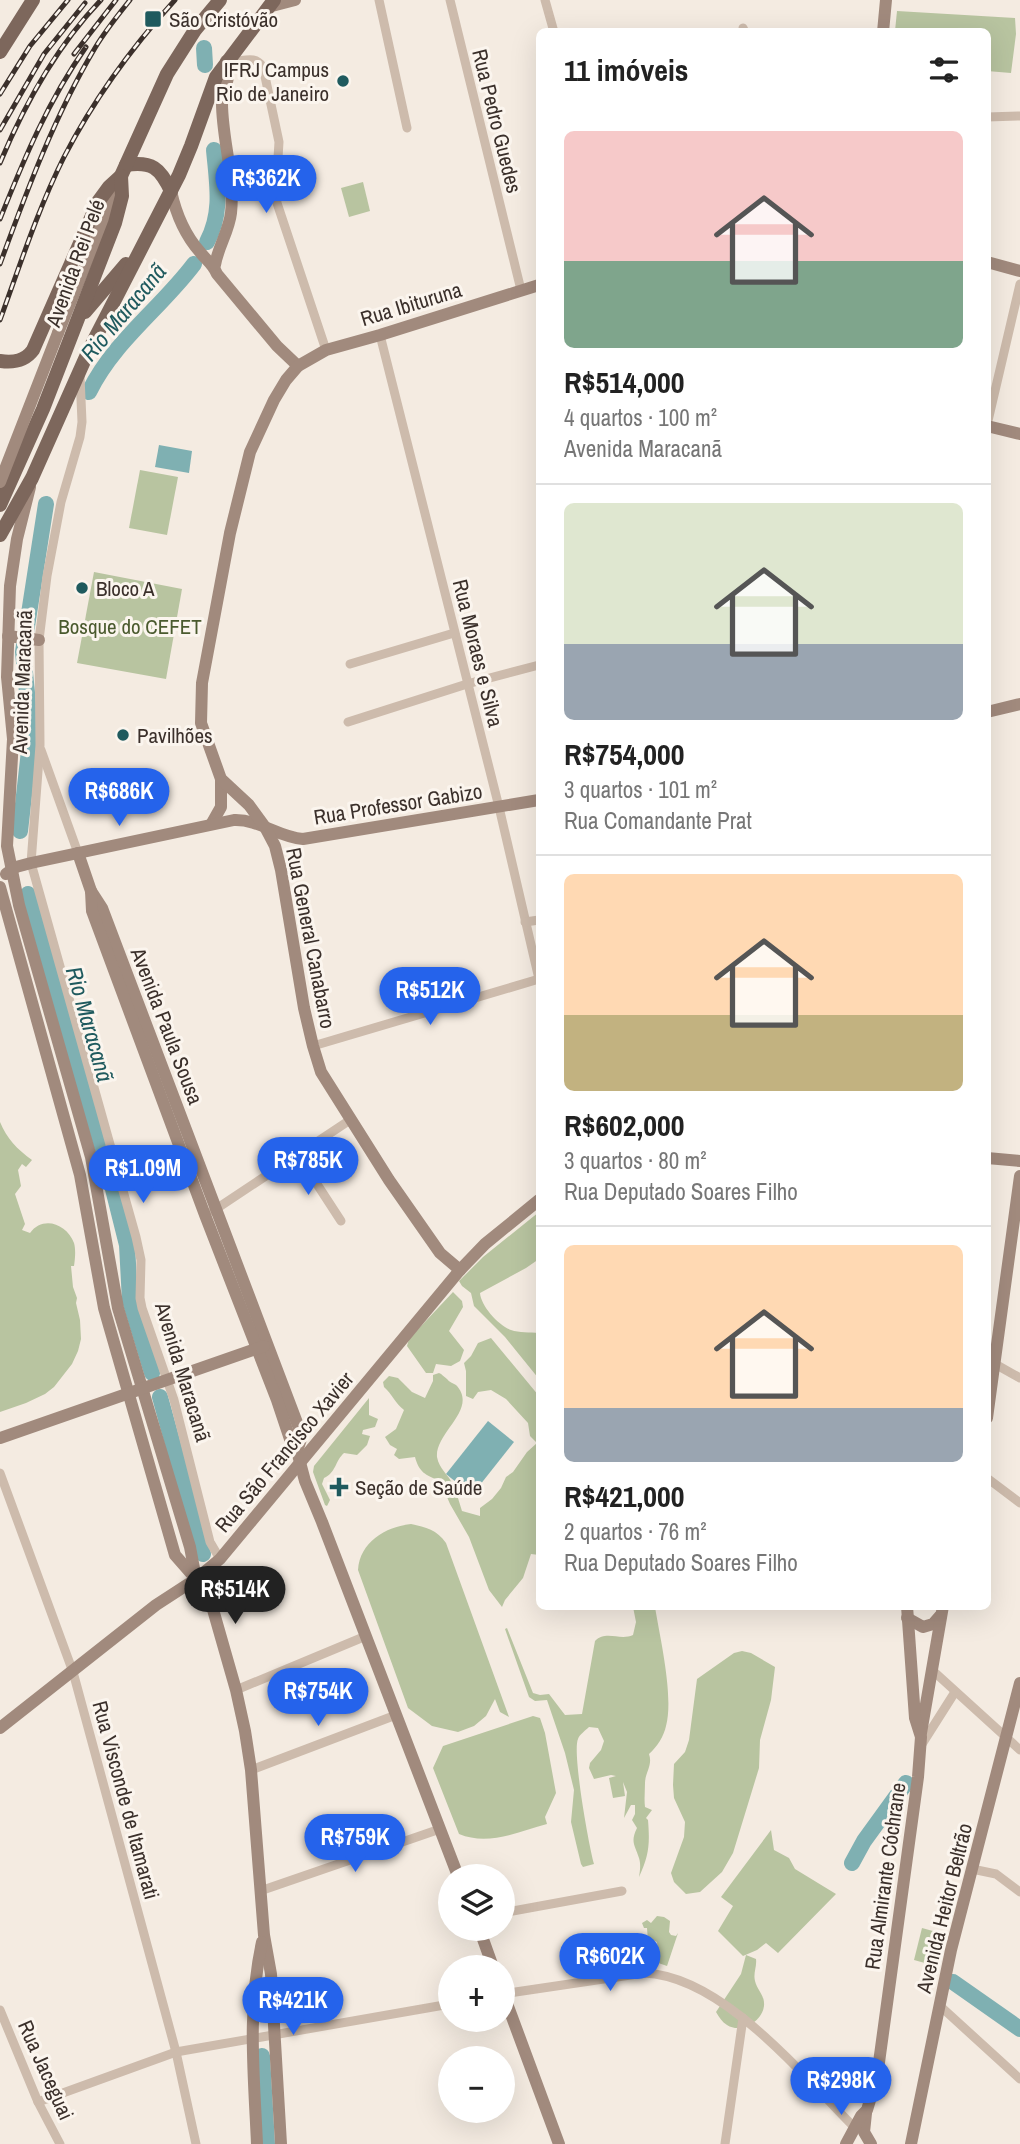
<!DOCTYPE html>
<html lang="pt">
<meta charset="utf-8">
<style>
:root{--surface:#fff;--page:#f6f6f6;--text:#222;--muted:#767676;--line:#e0e0e0;--accent:#2563eb}
body{margin:0;font-family:"Archivo Narrow",sans-serif;background:var(--page);color:var(--text);height:100vh;display:flex;flex-direction:column;font-size:26px;white-space:nowrap}
*{box-sizing:border-box;margin:0}
p{font-size:23px;color:var(--muted)}
.icon{flex:none;width:38px;height:38px;fill:none;stroke:currentColor;stroke-width:2;stroke-linecap:round;stroke-linejoin:round}
.map{position:relative;flex:1;overflow:hidden}
.sheet{position:absolute;left:536px;top:28px;width:455px;height:1582px;display:flex;flex-direction:column;background:var(--surface);border-radius:10px;box-shadow:0 7px 28px #0002}
.sheet>*{flex:none}
.controls{position:absolute;left:438px;top:1864px;display:grid;gap:14px}
.controls a{display:grid;place-items:center;width:77px;height:77px;border-radius:50%;background:var(--surface);box-shadow:0 7px 28px #0002;font-size:35px}
.price{position:absolute;translate:-50% -60px;padding:0 16px;border-radius:24px;background:var(--accent);color:#fff;font-size:23px;line-height:46px;filter:drop-shadow(0 2px 4px #0008)}
.price::after{content:'';position:absolute;left:50%;top:42px;width:21px;height:16px;margin-left:-10px;background:inherit;clip-path:polygon(0 0,100% 0,50% 100%)}
.price.selected{background:#222;color:#fff}
ul{padding:0;list-style:none}
li{display:grid;align-content:center;gap:14px;height:371px;padding:0 28px}
li+li{border-top:2px solid var(--line)}
li span{display:grid;place-items:center;height:217px;border-radius:10px;color:#555}
li>.icon{margin-inline-start:auto}
span .icon{width:126px;height:126px;fill:#fffc;stroke-width:1}
li b{font-size:30px}
h2{display:flex;justify-content:space-between;align-items:center;height:84px;padding:0 28px;font-size:30px}
.map>svg:first-child{display:block}
.green{fill:#b8c4a0}
.water{fill:#7fb0b2}
.lines{fill:none;stroke-linecap:round;stroke-linejoin:round}
.river{stroke:#7fb0b2;stroke-width:16}
.street{stroke:#cdbbac;stroke-width:9}
.secondary{stroke:#a18a7d;stroke-width:12}
.primary{stroke:#7d675c;stroke-width:14}
.rail-casing{stroke:#3b302b;stroke-width:5}
.rail{stroke:#fbf5ee;stroke-width:2.5;stroke-dasharray:8;stroke-linecap:butt}
.secondary-bridge{stroke:#a18a7d;stroke-width:12}
.poi-dot{fill:#1f5a5e;stroke:#fbf5ee;stroke-width:2.5}
.labels{text-anchor:middle;dominant-baseline:central;stroke-width:6;stroke-linejoin:round;paint-order:stroke}
.poi-label{font-size:21px;fill:#3b302b;stroke:#fbf5ee;text-anchor:start}
.street-label{font-size:21px;fill:#3b302b;stroke:#fbf5ee}
.park-label{font-size:21px;fill:#4a5a2e;stroke:#fbf5ee}
.water-label{font-size:23px;font-style:italic;fill:#1f5a5e;stroke:#fbf5ee}
</style>
<div class="map">
<svg width="1020" height="2144" viewBox="0 0 1020 2144">
<rect width="100%" height="100%" fill="#f4ebe1"/>
<g class="green">
<polygon points="897,11 1015,18 1016,34 1011,73 987,71 987,32 895,31"/>
<polygon points="363,182 370,211 349,217 341,188"/>
<polygon points="140,470 178,477 167,535 129,528"/>
<polygon points="94,572 182,589 166,679 77,663"/>
<path d="M0,1122C7,1139 17,1149 32,1160L26,1167L22,1164L18,1170L21,1186L15,1194L25,1224L22,1230L30,1233C43,1215 67,1224 74,1243C76,1250 75,1259 74,1266H71L73,1287L77,1298L76,1303L80,1320L81,1339L78,1351L72,1364L54,1387L45,1394L26,1403L0,1412Z"/>
<path d="M539,1212V1259L526,1268L480,1293C481,1306 498,1325 511,1330C519,1333 530,1332 539,1333V1379L505,1337L474,1306L471,1293L462,1286L459,1281L483,1257Z"/>
<polygon points="453,1292 462,1301 463,1307 449,1331 464,1350 460,1361 451,1366 436,1364 433,1373 426,1373 407,1346 409,1339"/>
<path d="M491,1338L539,1396V1555L531,1554L523,1578L505,1600L502,1607L489,1590L469,1537L450,1504L440,1481C425,1475 419,1472 415,1457L399,1459L394,1455L397,1449L390,1445L385,1437L396,1429L404,1410C395,1403 392,1394 384,1387L383,1382L389,1376L398,1378L412,1392L425,1398L433,1381V1375L439,1373C442,1374 444,1377 447,1379C449,1382 453,1383 456,1385C479,1409 435,1432 437,1457C439,1469 449,1475 453,1485C457,1493 459,1502 462,1511L480,1516V1508L492,1499L501,1488L506,1477L513,1472L527,1452L537,1443L530,1436L528,1423L506,1399L491,1390L478,1392L473,1399L466,1396V1371L464,1363L471,1356L478,1343Z"/>
<path d="M369,1398V1415L378,1419L375,1427L363,1430L362,1434L370,1436L367,1445L357,1455L344,1453C335,1461 336,1473 324,1478L322,1484L330,1500L327,1506L325,1505L313,1472L314,1466Z"/>
<path d="M411,1524C426,1527 437,1530 446,1543L509,1717L500,1712L495,1699L486,1716L474,1726L458,1732L432,1726L408,1708L358,1570C360,1542 385,1527 411,1524Z"/>
<path d="M633,1607H655C660,1638 674,1696 666,1726C664,1736 657,1747 649,1754C653,1765 645,1773 645,1783C645,1791 644,1799 645,1807L652,1810L646,1818L648,1820C650,1844 649,1856 639,1877C640,1871 641,1864 639,1858C635,1845 630,1842 637,1828L632,1820L635,1814V1805H631L624,1818L627,1792L623,1782L625,1796L613,1798L609,1778L616,1776L611,1775L594,1779L589,1768L590,1763L601,1750L604,1741L598,1728L589,1727C586,1730 579,1735 578,1739C572,1752 589,1847 594,1864L583,1867L581,1864L571,1822L574,1790L565,1753L547,1700L535,1701L529,1697L505,1629L507,1628L533,1693L540,1695L549,1694L565,1715L582,1714L595,1641C606,1630 620,1641 633,1635L636,1622Z"/>
<polygon points="742,1651 751,1653 775,1667 771,1700 760,1740 759,1768 733,1853 722,1872 700,1892 686,1894 674,1882 671,1873 684,1837 685,1822 674,1798 673,1785 674,1764 685,1752 689,1740 697,1679 734,1653"/>
<path d="M533,1716L540,1718L545,1733L556,1793L545,1817L547,1824C518,1832 488,1846 459,1834L433,1768L443,1746Z"/>
<polygon points="771,1830 774,1850 789,1858 795,1869 836,1894 778,1953 766,1943 757,1950 743,1956 718,1931 733,1906 721,1897"/>
<polygon points="657,1916 664,1917 670,1921 669,1932 671,1935 676,1936 678,1933 667,1966 641,1957 658,1953 657,1942 653,1940 648,1941 647,1928 644,1928 642,1923 647,1920 651,1923"/>
<polygon points="922,1928 940,1933 932,1965 914,1960"/>
<path d="M746,1955L756,1959C757,1967 753,1973 755,1981C757,1990 765,1995 764,2006C762,2022 741,2034 727,2025C722,2022 719,2017 716,2012L741,1974Z"/>
</g>
<g class="water">
<polygon points="159,445 192,451 189,473 155,467"/>
<polygon points="488,1421 514,1442 472,1495 446,1474"/>
</g>
<g class="lines">
<g class="river">
<polyline points="204,48 205,65"/>
<path d="M207,242C223,212 217,183 214,150"/>
<path d="M89,392C114,341 161,308 194,264"/>
<polyline points="20,831 31,733 23,652 46,504"/>
<polyline points="28,894 108,1167"/>
<polyline points="111,1181 127,1245 130,1301 152,1373"/>
<polyline points="160,1397 203,1554"/>
<polyline points="852,1863 864,1841 906,1783"/>
<polyline points="953,1982 1020,2029"/>
<polyline points="262,2056 267,2144"/>
</g>
<g class="street">
<polyline points="379,0 407,128"/>
<polyline points="450,0 521,290"/>
<polyline points="545,0 554,32"/>
<polyline points="743,28 745,32"/>
<path d="M226,61C241,64 253,53 263,67L279,142L276,189L277,203L326,350"/>
<polyline points="987,117 1020,116"/>
<polyline points="380,335 499,807 539,979"/>
<polyline points="80,376 82,422 80,437 61,502 47,576 39,640 40,745 31,863 136,1237 141,1260 140,1298 142,1308 174,1400 210,1542 220,1559"/>
<polyline points="987,425 1020,284"/>
<polyline points="350,664 454,633"/>
<polyline points="348,722 467,684 539,665"/>
<polyline points="41,750 78,853"/>
<polyline points="525,922 539,920"/>
<polyline points="313,1046 539,979"/>
<polyline points="298,1155 341,1221"/>
<polyline points="213,1211 350,1120"/>
<polyline points="995,1364 1020,1378"/>
<polyline points="0,1473 73,1672 176,2052 196,2144"/>
<polyline points="987,1478 1020,1503"/>
<polyline points="931,1669 1020,1750"/>
<polyline points="236,1690 366,1636"/>
<polyline points="922,1744 955,1692"/>
<polyline points="251,1770 396,1715"/>
<polyline points="972,1869 996,1874 1020,1892"/>
<polyline points="260,1891 440,1829"/>
<polyline points="502,1913 622,1891"/>
<path d="M502,1994L644,1973C723,1976 802,2075 854,2127"/>
<polyline points="939,2005 1020,2079"/>
<polyline points="0,2010 38,2102 60,2144"/>
<polyline points="38,2102 176,2052 450,2004"/>
<polyline points="725,2144 743,2018"/>
</g>
<g class="secondary">
<polyline points="268,7 295,0"/>
<polyline points="883,32 886,0"/>
<path d="M171,191C176,214 184,234 200,252C207,261 213,264 217,274L277,346L298,366"/>
<polyline points="987,262 1020,271"/>
<path d="M215,265C218,247 229,231 231,213C235,176 222,139 222,103C222,86 233,81 226,61"/>
<polyline points="58,333 121,177"/>
<polyline points="987,426 1020,434"/>
<polyline points="30,487 17,539 10,586 7,677 13,739 7,846 19,905 91,1157 118,1308 190,1547 196,1579"/>
<polyline points="8,636 39,640"/>
<polyline points="987,712 1020,704"/>
<polyline points="212,823 221,807 221,779"/>
<polyline points="78,853 91,891 102,908 302,1436 297,1451"/>
<path d="M6,874L16,867L31,863L234,820C259,819 278,837 303,839L539,800"/>
<polyline points="0,887 80,1175 104,1308 175,1555 196,1579 212,1606 236,1690 245,1731 251,1770 264,1935 271,1974 281,2144"/>
<polyline points="91,891 92,911 205,1215 277,1400 292,1445 297,1451 305,1481 322,1522 458,1876"/>
<polyline points="987,1158 1020,1161"/>
<polyline points="460,1270 440,1253 389,1180 321,1072 313,1046 304,1008 281,870 275,846 265,827 249,805 221,779 201,723 202,683 230,533 250,452 274,400 286,380 298,366 326,350 380,335 539,285"/>
<polyline points="987,1418 1020,1176"/>
<polyline points="0,1438 264,1346"/>
<polyline points="907,1618 923,1627 933,1624 940,1616"/>
<polyline points="0,1728 156,1605 196,1579 220,1559 460,1270 485,1244 539,1200"/>
<polyline points="921,1733 943,1606"/>
<polyline points="479,1928 493,1967"/>
<polyline points="502,1990 559,2144"/>
<polyline points="866,2113 864,2132 871,2144"/>
<path d="M257,2144C254,2074 247,2012 262,1942"/>
<polyline points="846,2144 861,2116 867,2110 877,2077 918,1777 921,1737 915,1718 907,1606"/>
<polyline points="911,2144 951,1950 1020,1683"/>
</g>
<g class="primary">
<polyline points="0,52 33,0"/>
<path d="M126,165C152,161 160,168 171,191"/>
<polyline points="85,312 126,264"/>
<path d="M0,361C14,363 25,361 33,350L98,202L109,187L121,176L167,74L195,30L220,0"/>
<polyline points="0,505 43,409 115,223 122,196 121,176"/>
<polyline points="0,535 32,478 89,350 179,175 191,146 216,77 274,0"/>
</g>
<defs>
<g id="rail">
<polyline points="74,54 116,0"/>
<polyline points="0,94 30,46 68,0"/>
<polyline points="0,130 44,54 85,3"/>
<path d="M0,163C25,103 56,47 101,0"/>
<path d="M0,219C24,159 48,101 86,47"/>
<path d="M0,264C27,190 55,115 95,48C105,31 118,15 130,0"/>
<path d="M0,320C20,265 38,209 64,157C94,99 132,47 175,0"/>
</g>
</defs>
<use href="#rail" class="rail-casing"/>
<use href="#rail" class="rail"/>
<polyline class="secondary-bridge" points="0,482 58,333"/>
</g>
<g class="poi-dot">
<rect x="144" y="10" width="18" height="18" rx="3.5"/>
<circle cx="343" cy="81" r="7"/>
<circle cx="82" cy="588" r="7"/>
<circle cx="123" cy="735" r="7"/>
<path d="M335.5 1476.5h7v7h7v7h-7v7h-7v-7h-7v-7h7z"/>
</g>
<g class="labels">
<g class="poi-label">
<text x="169" y="19">São Cristóvão</text>
<text x="329" y="69" text-anchor="end">IFRJ Campus<tspan x="329" dy="24">Rio de Janeiro</tspan></text>
<text x="96" y="588">Bloco A</text>
<text x="137" y="735">Pavilhões</text>
<text x="355" y="1487">Seção de Saúde</text>
</g>
<g class="street-label">
<text transform="translate(497 121) rotate(76)">Rua Pedro Guedes</text>
<text transform="translate(75 263) rotate(-70)">Avenida Rei Pelé</text>
<text transform="translate(411 304) rotate(-17)">Rua Ibituruna</text>
<text transform="translate(478 653) rotate(76)">Rua Moraes e Silva</text>
<text transform="translate(22 682) rotate(-88)">Avenida Maracanã</text>
<text transform="translate(398 804) rotate(-9)">Rua Professor Gabizo</text>
<text transform="translate(311 938) rotate(79)">Rua General Canabarro</text>
<text transform="translate(167 1026) rotate(69)">Avenida Paula Sousa</text>
<text transform="translate(183 1372) rotate(73)">Avenida Maracanã</text>
<text transform="translate(284 1452) rotate(-50)">Rua São Francisco Xavier</text>
<text transform="translate(126 1800) rotate(75)">Rua Visconde de Itamarati</text>
<text transform="translate(885 1876) rotate(-82)">Rua Almirante Cóchrane</text>
<text transform="translate(944 1908) rotate(-76)">Avenida Heitor Beltrão</text>
<text transform="translate(46 2070) rotate(66)">Rua Jaceguai</text>
</g>
<g class="park-label">
<text x="130" y="626">Bosque do CEFET</text>
</g>
<g class="water-label">
<text transform="translate(123 312) rotate(-50)">Rio Maracanã</text>
<text transform="translate(90 1024) rotate(74)">Rio Maracanã</text>
</g>
</g>
</svg>
<div class="controls">
<a><svg class="icon" aria-label="layers" viewBox="0 0 24 24"><path d="M12 4l9 5-9 5-9-5zM3 14l9 5 9-5"/></svg></a>
<a>+</a>
<a>−</a>
</div>
<b class="price" style="left:266px;top:215px">R$362K</b>
<b class="price" style="left:119px;top:828px">R$686K</b>
<b class="price" style="left:430px;top:1027px">R$512K</b>
<b class="price" style="left:308px;top:1197px">R$785K</b>
<b class="price" style="left:143px;top:1205px">R$1.09M</b>
<b class="price selected" style="left:235px;top:1626px">R$514K</b>
<b class="price" style="left:318px;top:1728px">R$754K</b>
<b class="price" style="left:355px;top:1874px">R$759K</b>
<b class="price" style="left:610px;top:1993px">R$602K</b>
<b class="price" style="left:293px;top:2037px">R$421K</b>
<b class="price" style="left:841px;top:2117px">R$298K</b>
<section class="sheet">
<h2>11 imóveis<svg class="icon" aria-label="filters" viewBox="0 0 24 24"><path d="M4 7h16M4 17h16"/><circle cx="9" cy="7" r="2"/><circle cx="15" cy="17" r="2"/></svg></h2>
<ul>
<li><span style="background:linear-gradient(#f6c9c9 60%,#7fa58c 0)"><svg class="icon" aria-label="home" viewBox="0 0 24 24"><path d="M3 11l9-7 9 7M6 9v11h12V9"/></svg></span><div><b>R$514,000</b><p>4 quartos · 100 m²</p><p>Avenida Maracanã</p></div></li>
<li><span style="background:linear-gradient(#dfe7d0 65%,#9aa5b1 0)"><svg class="icon" aria-label="home" viewBox="0 0 24 24"><path d="M3 11l9-7 9 7M6 9v11h12V9"/></svg></span><div><b>R$754,000</b><p>3 quartos · 101 m²</p><p>Rua Comandante Prat</p></div></li>
<li><span style="background:linear-gradient(#ffd9b3 65%,#c2b280 0)"><svg class="icon" aria-label="home" viewBox="0 0 24 24"><path d="M3 11l9-7 9 7M6 9v11h12V9"/></svg></span><div><b>R$602,000</b><p>3 quartos · 80 m²</p><p>Rua Deputado Soares Filho</p></div></li>
<li><span style="background:linear-gradient(#ffd9b3 75%,#9aa5b1 0)"><svg class="icon" aria-label="home" viewBox="0 0 24 24"><path d="M3 11l9-7 9 7M6 9v11h12V9"/></svg></span><div><b>R$421,000</b><p>2 quartos · 76 m²</p><p>Rua Deputado Soares Filho</p></div></li>
</ul>
</section>
</div>
